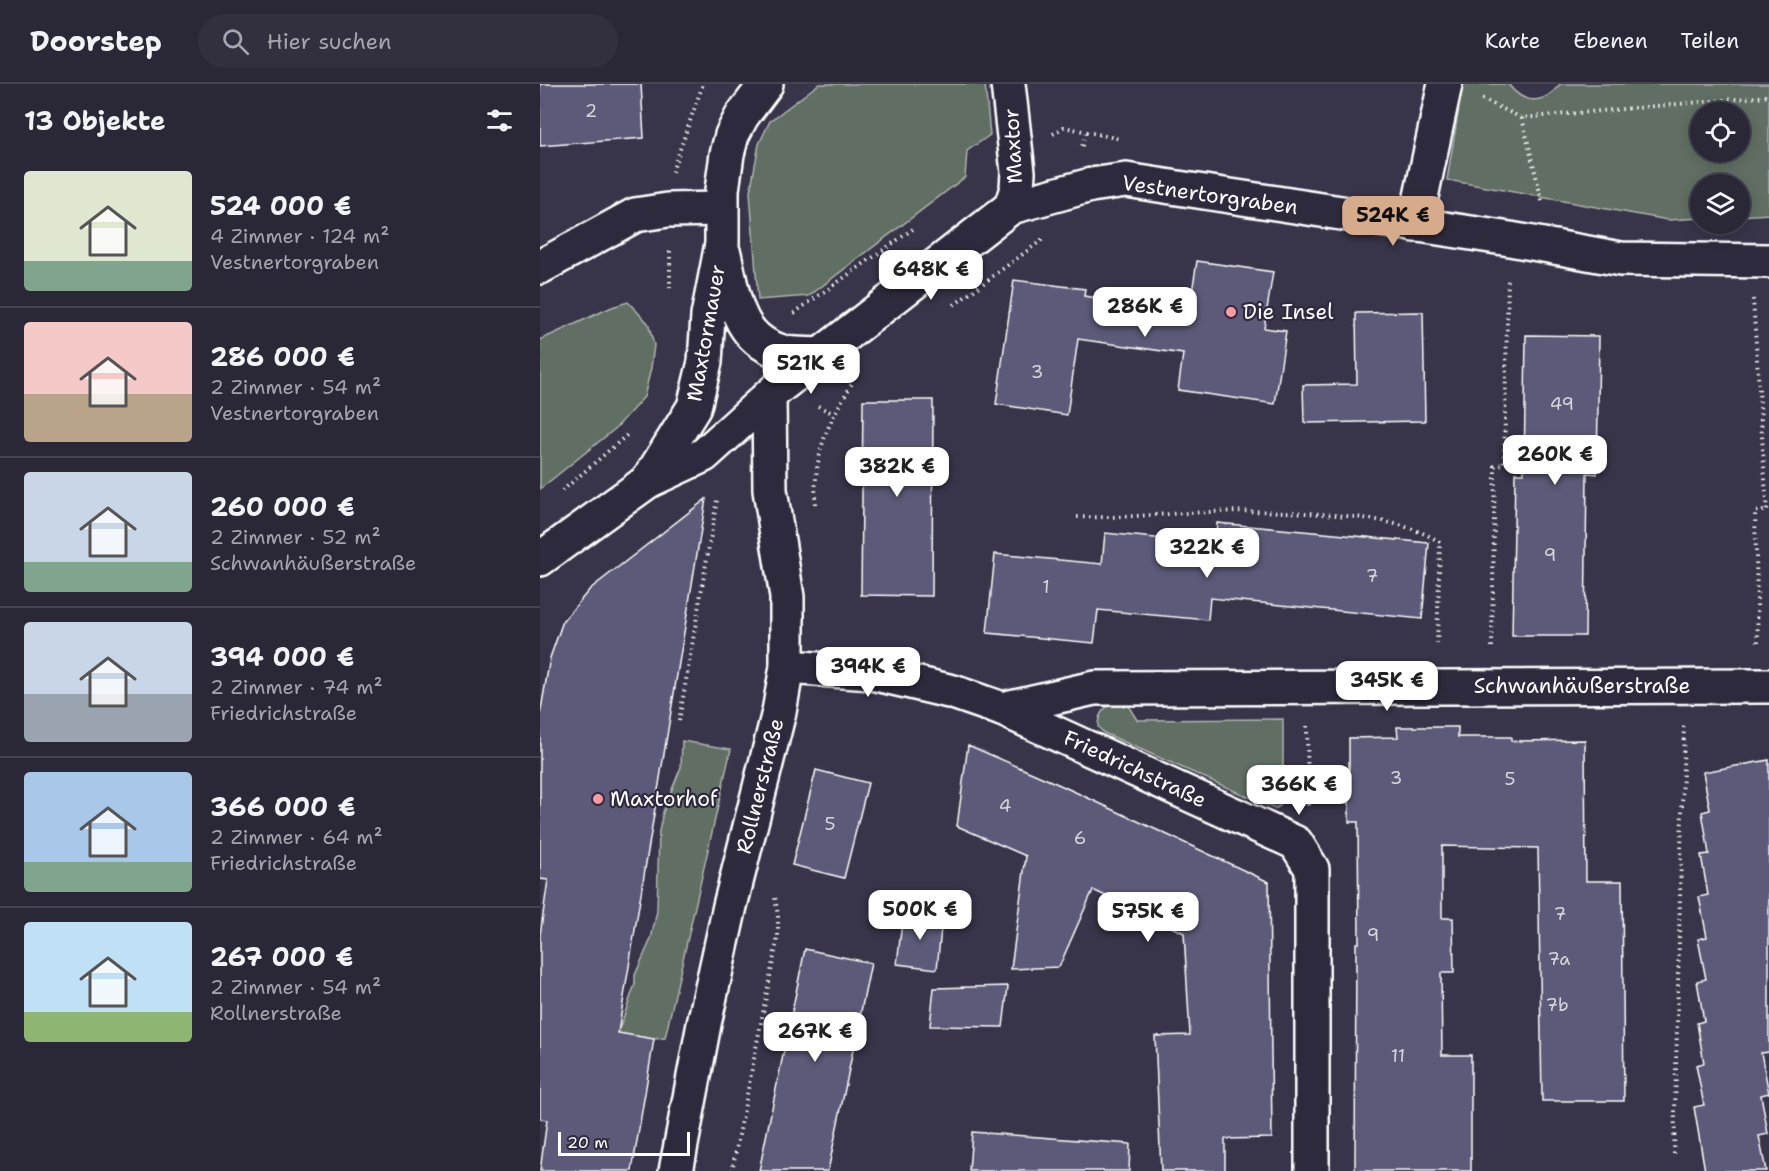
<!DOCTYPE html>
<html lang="de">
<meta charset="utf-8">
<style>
:root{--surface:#2a2737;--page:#322f3f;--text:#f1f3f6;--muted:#a5a5ad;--line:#464452;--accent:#d6ab8b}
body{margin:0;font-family:"Shantell Sans",sans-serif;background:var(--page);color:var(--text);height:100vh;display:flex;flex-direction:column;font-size:22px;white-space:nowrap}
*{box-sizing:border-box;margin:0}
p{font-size:20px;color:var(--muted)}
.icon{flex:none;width:33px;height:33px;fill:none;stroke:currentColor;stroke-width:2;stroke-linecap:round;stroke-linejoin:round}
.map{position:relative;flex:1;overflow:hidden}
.details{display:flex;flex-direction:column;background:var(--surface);width:540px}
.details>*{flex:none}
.buttons{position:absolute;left:1150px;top:18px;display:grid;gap:12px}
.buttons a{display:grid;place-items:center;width:60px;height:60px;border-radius:50%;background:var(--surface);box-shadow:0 3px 15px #0003,0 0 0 2px var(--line);font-size:30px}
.scale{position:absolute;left:18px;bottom:15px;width:132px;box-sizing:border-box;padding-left:6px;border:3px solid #fff;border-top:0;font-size:16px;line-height:21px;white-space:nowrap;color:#fff;-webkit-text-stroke:4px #2f2a3d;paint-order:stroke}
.price{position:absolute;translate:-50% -51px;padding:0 14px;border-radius:12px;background:#fff;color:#222;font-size:20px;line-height:39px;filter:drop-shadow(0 2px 3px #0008)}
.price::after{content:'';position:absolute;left:50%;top:36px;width:18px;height:14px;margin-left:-9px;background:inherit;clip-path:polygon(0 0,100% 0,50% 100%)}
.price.on{background:var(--accent);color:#111}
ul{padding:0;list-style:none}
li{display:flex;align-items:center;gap:18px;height:150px;padding:0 24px}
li+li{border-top:2px solid var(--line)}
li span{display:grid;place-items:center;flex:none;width:168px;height:120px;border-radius:6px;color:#555}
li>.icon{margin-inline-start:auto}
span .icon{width:72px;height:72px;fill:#fffc;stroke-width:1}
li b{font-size:26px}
h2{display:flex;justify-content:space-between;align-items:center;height:72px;padding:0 24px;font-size:26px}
header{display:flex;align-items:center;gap:36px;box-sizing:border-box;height:84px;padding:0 30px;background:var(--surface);border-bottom:2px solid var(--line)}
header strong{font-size:28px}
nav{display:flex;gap:33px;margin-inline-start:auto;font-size:21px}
.search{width:420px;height:54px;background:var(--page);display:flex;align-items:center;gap:15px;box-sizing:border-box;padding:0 21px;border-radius:33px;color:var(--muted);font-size:22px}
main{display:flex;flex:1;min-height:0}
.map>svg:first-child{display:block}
.green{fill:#616e63;stroke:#b0b6b1;stroke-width:1.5;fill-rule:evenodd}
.building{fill:#5c5a78;stroke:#fff;stroke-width:1.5}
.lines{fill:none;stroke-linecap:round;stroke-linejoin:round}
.minor-casing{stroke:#fff;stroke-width:38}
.path{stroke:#fff;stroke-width:4;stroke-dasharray:1.5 4.5;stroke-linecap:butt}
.minor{stroke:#2f2a3d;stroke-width:33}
.poi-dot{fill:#ff9aa2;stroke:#2f2a3d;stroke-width:2}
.labels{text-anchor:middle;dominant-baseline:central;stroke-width:4.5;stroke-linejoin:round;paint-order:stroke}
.number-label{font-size:18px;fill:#d6d6dd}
.street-label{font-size:21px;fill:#fff;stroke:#2f2a3d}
.poi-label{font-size:21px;fill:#fff;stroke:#2f2a3d;text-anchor:start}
</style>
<header>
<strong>Doorstep</strong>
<div class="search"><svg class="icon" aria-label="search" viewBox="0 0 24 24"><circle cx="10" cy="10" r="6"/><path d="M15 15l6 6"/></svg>Hier suchen</div>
<nav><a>Karte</a><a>Ebenen</a><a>Teilen</a></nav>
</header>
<main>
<section class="details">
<h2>13 Objekte<svg class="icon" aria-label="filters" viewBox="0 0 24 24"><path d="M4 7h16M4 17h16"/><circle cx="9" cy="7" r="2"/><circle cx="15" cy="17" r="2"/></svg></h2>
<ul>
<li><span style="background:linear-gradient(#dfe7d0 75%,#7fa58c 0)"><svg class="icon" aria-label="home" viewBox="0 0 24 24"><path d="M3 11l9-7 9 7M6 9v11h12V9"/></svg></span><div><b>524 000 €</b><p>4 Zimmer · 124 m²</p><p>Vestnertorgraben</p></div></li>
<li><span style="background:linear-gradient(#f6c9c9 60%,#b9a48a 0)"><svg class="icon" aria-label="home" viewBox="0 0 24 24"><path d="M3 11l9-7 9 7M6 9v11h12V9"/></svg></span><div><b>286 000 €</b><p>2 Zimmer · 54 m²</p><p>Vestnertorgraben</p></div></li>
<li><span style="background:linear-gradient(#c9d6e8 75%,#7fa58c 0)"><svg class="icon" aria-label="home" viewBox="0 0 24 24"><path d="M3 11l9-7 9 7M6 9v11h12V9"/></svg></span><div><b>260 000 €</b><p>2 Zimmer · 52 m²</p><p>Schwanhäußerstraße</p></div></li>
<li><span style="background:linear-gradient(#c9d6e8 60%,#9aa5b1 0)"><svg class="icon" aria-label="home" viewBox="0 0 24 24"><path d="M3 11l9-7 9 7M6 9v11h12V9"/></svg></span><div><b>394 000 €</b><p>2 Zimmer · 74 m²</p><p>Friedrichstraße</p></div></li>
<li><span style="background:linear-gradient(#a9c7e8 75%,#7fa58c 0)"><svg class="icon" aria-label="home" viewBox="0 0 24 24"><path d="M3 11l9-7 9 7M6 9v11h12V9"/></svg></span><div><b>366 000 €</b><p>2 Zimmer · 64 m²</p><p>Friedrichstraße</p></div></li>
<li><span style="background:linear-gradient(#bfe0f5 75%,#8fb573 0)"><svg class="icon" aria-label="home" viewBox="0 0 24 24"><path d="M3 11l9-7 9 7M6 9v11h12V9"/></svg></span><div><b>267 000 €</b><p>2 Zimmer · 54 m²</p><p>Rollnerstraße</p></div></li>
</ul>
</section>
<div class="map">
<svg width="1229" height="1087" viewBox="0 0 1229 1087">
<rect width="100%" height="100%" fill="#383449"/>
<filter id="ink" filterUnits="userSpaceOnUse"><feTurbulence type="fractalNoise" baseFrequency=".0167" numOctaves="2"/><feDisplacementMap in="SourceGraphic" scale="12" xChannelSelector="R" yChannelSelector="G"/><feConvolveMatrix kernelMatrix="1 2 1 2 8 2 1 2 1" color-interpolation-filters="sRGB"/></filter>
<g filter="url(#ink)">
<g class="green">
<polygon points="279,0 445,0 450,51 427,67 425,93 269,212 218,216 210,108 219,60 230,37"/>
<path d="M923,0H968C984,21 1004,21 1020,0H1229V130L1200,132V100H1161V134L1128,136L907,96ZM1200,28V68H1161V28Z"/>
<polygon points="88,218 108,239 114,261 111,284 104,313 76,344 0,405 0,256 72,223"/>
<path d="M581,618L589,623L597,636L743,635V716L740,722L735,725L564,649L558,643C558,627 566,621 581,618Z"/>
<polygon points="142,657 191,665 125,954 114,955 78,949 95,900 95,891 111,855 117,827 119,747 123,728 141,683"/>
</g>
<g class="building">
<polygon points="0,0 101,0 104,54 0,62"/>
<polygon points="657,177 733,188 724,244 746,247 735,320 638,306 643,270 538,255 527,331 456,320 474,196 545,205 544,212 649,227"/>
<polygon points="883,228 885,337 764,339 763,301 817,300 816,229"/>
<polygon points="986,251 1059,252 1057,390 1047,389 1045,552 972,552 975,389 984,389"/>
<polygon points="323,316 393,316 392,512 321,511"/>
<polygon points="166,415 78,949 114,955 92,1087 0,1087 7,1036 0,1035 0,851 8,796 0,795 0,631 10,574 23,537 50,505"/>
<polygon points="677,439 889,459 882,535 670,514 668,536 558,526 554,559 447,549 455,470 562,480 565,449 675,460"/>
<polygon points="857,643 918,643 918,653 971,653 971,657 1045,656 1046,797 1082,797 1084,1017 1002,1017 998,764 902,762 902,834 913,834 914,889 901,889 902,971 931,971 931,1087 815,1087 816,859 819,859 818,738 809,738 809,654 858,653"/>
<polygon points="428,661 520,701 729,798 732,1054 685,1055 685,1087 621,1087 615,952 650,951 644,849 553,806 519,883 471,885 486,772 417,742"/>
<polygon points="1229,676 1229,968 1221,969 1229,1009 1221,1011 1228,1050 1219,1052 1226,1087 1165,1087 1154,1023 1164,1021 1156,981 1164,979 1157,939 1164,937 1157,897 1166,895 1158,855 1167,853 1159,813 1168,811 1161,771 1169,770 1162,728 1170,726 1163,688"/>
<polygon points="276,686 328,699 304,794 252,781"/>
<polygon points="363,830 402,834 397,885 357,880"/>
<polygon points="265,865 331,879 288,1087 219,1087"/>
<polygon points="468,902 463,943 390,942 394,904"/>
<polygon points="432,1048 590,1060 589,1087 429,1087"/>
</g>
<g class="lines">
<defs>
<g id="minor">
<polyline points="468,0 478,88 477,104 471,123"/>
<polyline points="875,141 905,0"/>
<path d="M184,170C194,213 196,258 247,269C258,271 270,270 280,271"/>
<polyline points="0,183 95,131 128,126 181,125"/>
<polyline points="108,397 154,323 165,278 168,232 182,160 182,106 187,70 192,51 202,32 226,0"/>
<polyline points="0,475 108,397 164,371 239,303 471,123 551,101 586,96 970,155 1081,175 1229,177"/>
<polyline points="247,583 332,589 413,608 462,625 756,759 772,785 772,1087"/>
<polyline points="462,625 554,604 1229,602"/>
<polyline points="136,1087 164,940 190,822 239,628 247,583 247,513 230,406 229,312"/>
</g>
</defs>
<use href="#minor" class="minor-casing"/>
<g class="path">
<polyline points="942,15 982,34 1229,12"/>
<polyline points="982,34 1003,121"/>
<polyline points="513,50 524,43 580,55"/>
<polyline points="542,62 546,48"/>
<polyline points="132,88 163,0"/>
<polyline points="130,167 130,204"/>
<polyline points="1213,215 1227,427 1215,427 1218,562"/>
<polyline points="414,221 502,156"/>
<polyline points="254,229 373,145"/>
<polyline points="278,322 294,330"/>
<polyline points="22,407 87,351"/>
<path d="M275,420C275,367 286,342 313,298"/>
<path d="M537,433C574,434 611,431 648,429C697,426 746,427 795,431C830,434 869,439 900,458L897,563"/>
<polyline points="952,563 955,382 964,380 968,194"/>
<polyline points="139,637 177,416"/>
<polyline points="767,642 768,722"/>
<polyline points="1134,1070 1144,642"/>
<polyline points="192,1087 238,852 238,832 235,813"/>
</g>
<use href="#minor" class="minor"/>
</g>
</g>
<g class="poi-dot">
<circle cx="691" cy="228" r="6"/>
<circle cx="58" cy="715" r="6"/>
</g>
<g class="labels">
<g class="number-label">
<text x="51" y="27">2</text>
<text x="497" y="288">3</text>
<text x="1022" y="320">49</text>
<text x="1010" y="471">9</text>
<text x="832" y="492">7</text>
<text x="506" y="503">1</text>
<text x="856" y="694">3</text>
<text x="970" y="695">5</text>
<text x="465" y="722">4</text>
<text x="290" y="740">5</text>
<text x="540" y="754">6</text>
<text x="1020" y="830">7</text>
<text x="833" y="851">9</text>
<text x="1019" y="875">7a</text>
<text x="1017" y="921">7b</text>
<text x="858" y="972">11</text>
</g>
<g class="street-label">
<text transform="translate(473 62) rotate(-93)">Maxtor</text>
<text transform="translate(670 111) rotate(8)">Vestnertorgraben</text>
<text transform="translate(166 249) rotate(-80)">Maxtormauer</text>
<text x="1042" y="602">Schwanhäußerstraße</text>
<text transform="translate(595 685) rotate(25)">Friedrichstraße</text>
<text transform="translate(220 702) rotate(-76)">Rollnerstraße</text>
</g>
<g class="poi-label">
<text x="703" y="228">Die Insel</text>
<text x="70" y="715">Maxtorhof</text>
</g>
</g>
</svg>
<div class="buttons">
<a><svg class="icon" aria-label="locate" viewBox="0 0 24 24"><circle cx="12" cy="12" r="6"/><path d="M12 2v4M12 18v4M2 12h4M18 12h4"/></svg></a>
<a><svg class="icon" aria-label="layers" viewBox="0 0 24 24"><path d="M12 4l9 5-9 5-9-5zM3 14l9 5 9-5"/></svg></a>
</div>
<div class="scale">20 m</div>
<b class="price on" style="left:853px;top:163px">524K €</b>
<b class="price" style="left:391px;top:217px">648K €</b>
<b class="price" style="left:605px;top:254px">286K €</b>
<b class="price" style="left:271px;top:311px">521K €</b>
<b class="price" style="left:1015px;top:402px">260K €</b>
<b class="price" style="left:357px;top:414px">382K €</b>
<b class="price" style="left:667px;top:495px">322K €</b>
<b class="price" style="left:328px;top:614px">394K €</b>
<b class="price" style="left:847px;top:628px">345K €</b>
<b class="price" style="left:759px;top:732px">366K €</b>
<b class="price" style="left:380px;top:857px">500K €</b>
<b class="price" style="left:608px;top:859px">575K €</b>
<b class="price" style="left:275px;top:979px">267K €</b>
</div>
</main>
